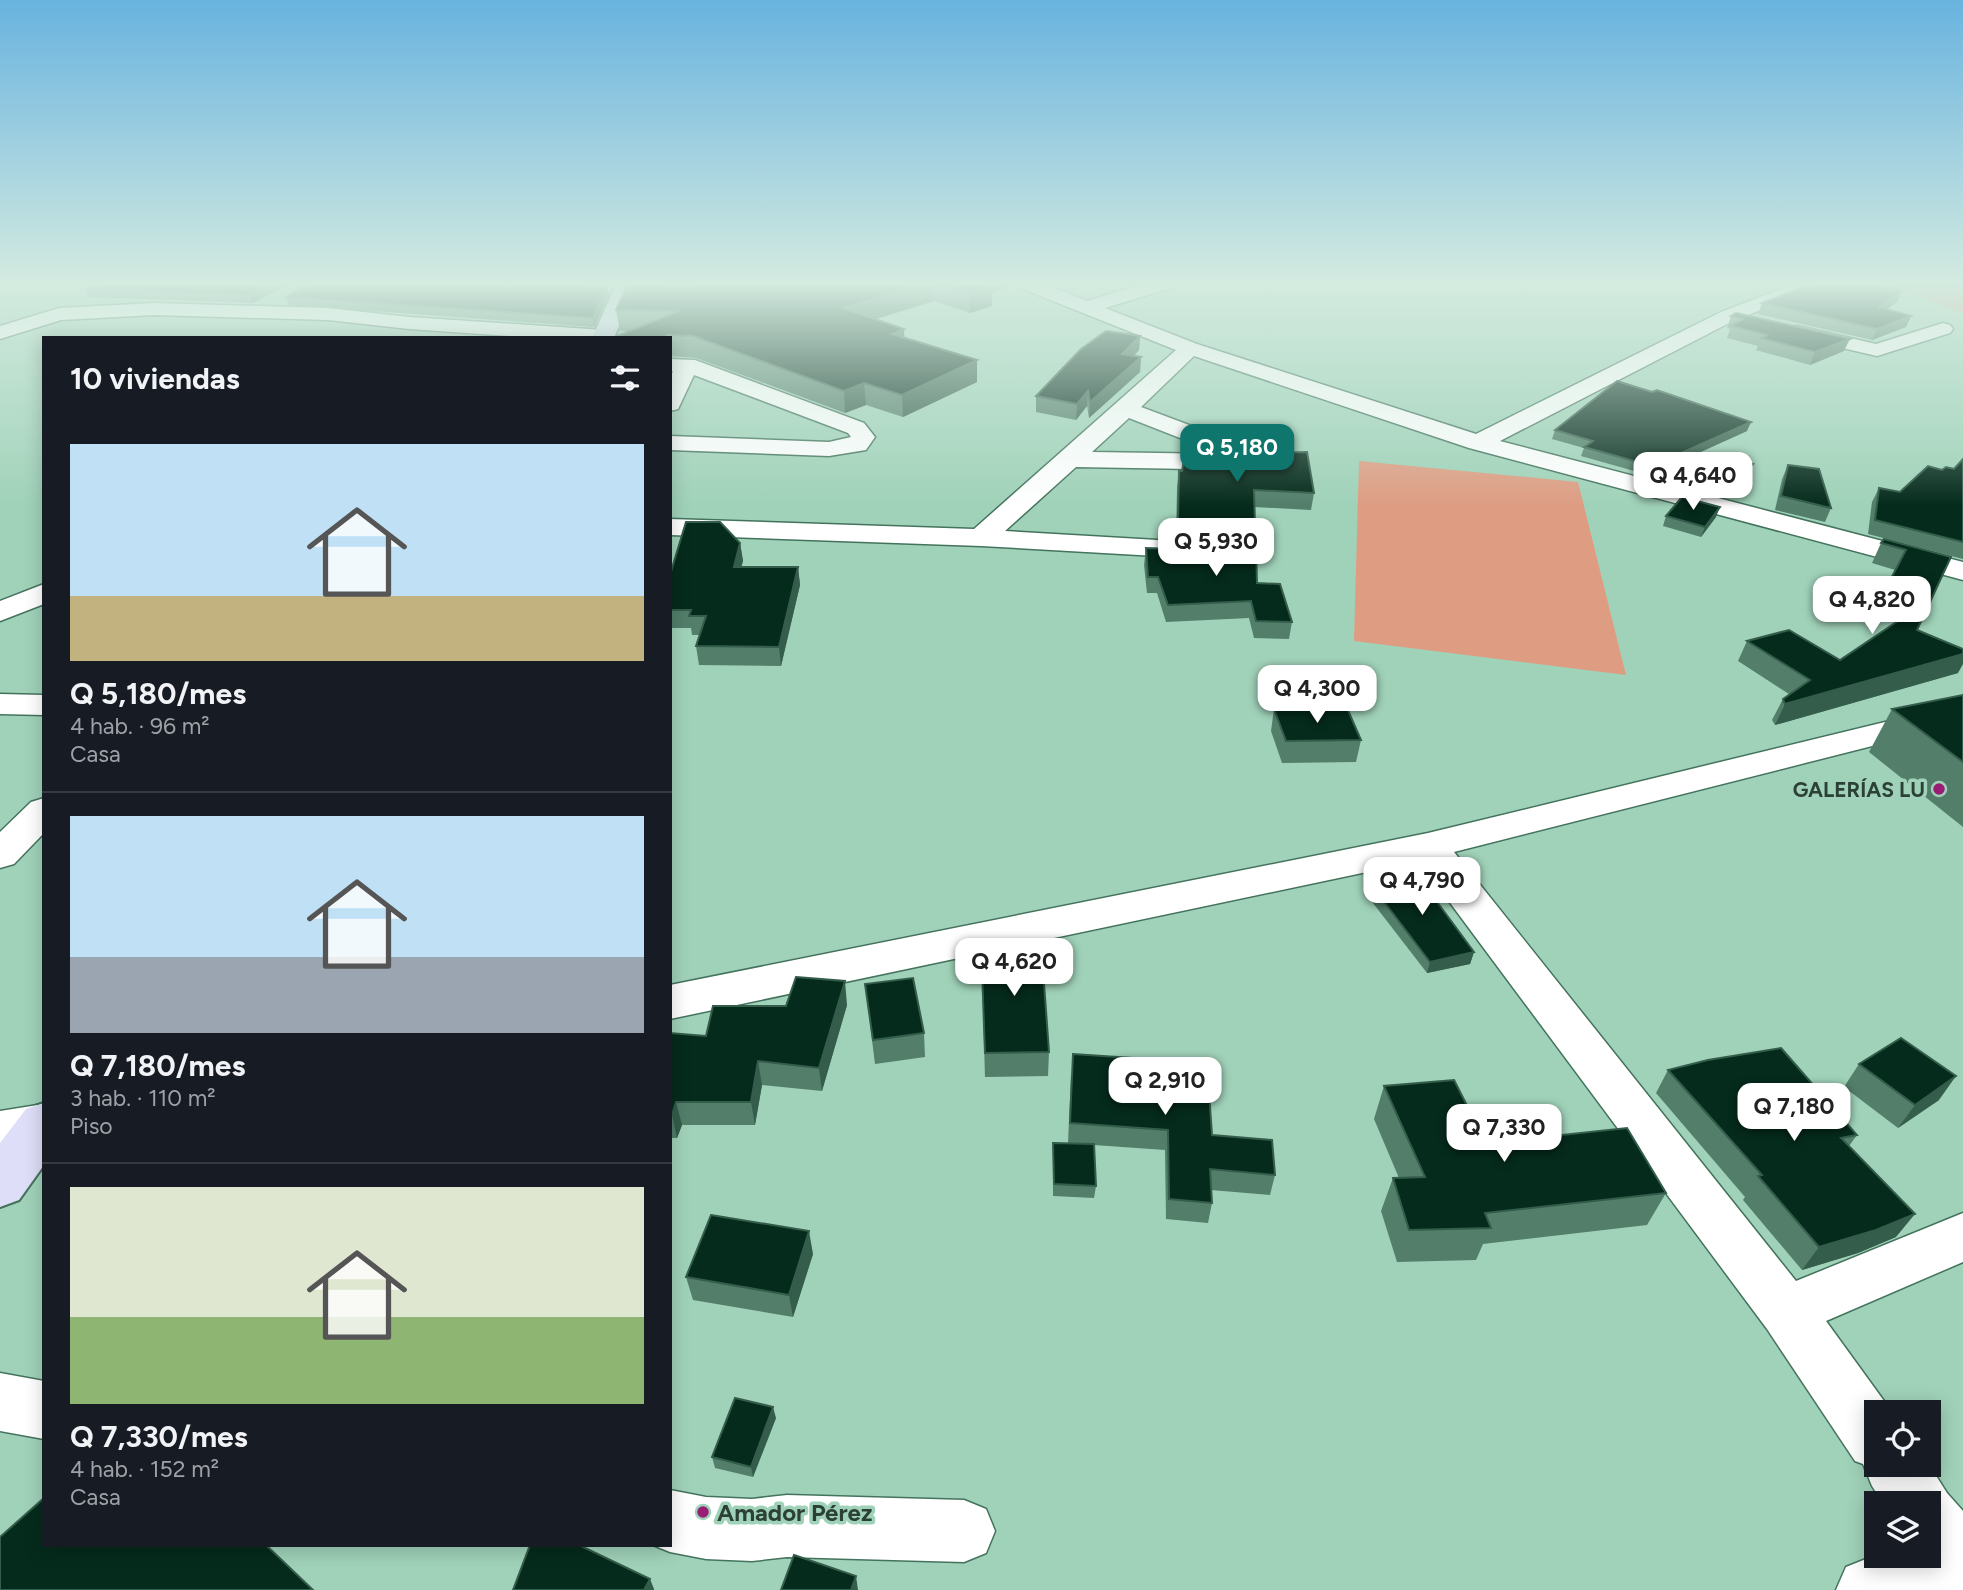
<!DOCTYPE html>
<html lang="es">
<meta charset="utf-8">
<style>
:root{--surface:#171b24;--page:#242831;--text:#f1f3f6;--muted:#9ea1a6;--line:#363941;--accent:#0f766e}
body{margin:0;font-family:Figtree,sans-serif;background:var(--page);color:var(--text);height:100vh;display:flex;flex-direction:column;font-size:26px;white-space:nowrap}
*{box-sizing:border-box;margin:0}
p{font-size:23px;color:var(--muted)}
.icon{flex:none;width:38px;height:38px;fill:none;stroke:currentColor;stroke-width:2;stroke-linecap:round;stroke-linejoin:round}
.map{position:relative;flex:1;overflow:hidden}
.drawer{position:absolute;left:42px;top:336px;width:630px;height:1211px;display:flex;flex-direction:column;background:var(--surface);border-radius:0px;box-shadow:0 4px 18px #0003}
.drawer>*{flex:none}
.fabs{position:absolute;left:1864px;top:1400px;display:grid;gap:14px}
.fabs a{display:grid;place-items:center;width:77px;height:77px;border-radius:0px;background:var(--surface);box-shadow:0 4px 18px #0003;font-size:35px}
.price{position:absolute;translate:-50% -60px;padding:0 16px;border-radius:14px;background:#fff;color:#222;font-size:23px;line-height:46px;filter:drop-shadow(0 2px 4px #0008)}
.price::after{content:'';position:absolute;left:50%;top:42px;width:21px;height:16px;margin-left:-10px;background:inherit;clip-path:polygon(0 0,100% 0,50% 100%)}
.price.selected{background:var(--accent);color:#fff}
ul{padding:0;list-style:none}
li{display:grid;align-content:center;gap:14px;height:371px;padding:0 28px}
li+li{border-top:2px solid var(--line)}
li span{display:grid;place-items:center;height:217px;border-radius:0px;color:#555}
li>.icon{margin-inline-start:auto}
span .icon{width:126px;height:126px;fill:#fffc;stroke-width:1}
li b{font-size:30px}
h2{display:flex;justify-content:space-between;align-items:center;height:84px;padding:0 28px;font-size:30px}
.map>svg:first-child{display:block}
.green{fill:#de9d83}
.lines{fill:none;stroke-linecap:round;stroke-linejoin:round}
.street-casing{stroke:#44735d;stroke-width:3}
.secondary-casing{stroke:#44735d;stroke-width:4}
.street{fill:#fff;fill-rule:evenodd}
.secondary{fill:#dedef8;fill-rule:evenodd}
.wall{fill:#527e6a}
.shaded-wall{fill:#345d4b}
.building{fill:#052b1c;stroke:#345d4b;stroke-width:2}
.poi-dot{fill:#991d75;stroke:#a0d2b9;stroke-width:2.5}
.labels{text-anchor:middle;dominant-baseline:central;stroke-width:7;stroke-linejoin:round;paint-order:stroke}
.poi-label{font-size:21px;font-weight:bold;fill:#2c4136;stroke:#a0d2b9;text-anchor:end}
.near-poi-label{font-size:24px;font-weight:bold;fill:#2c4136;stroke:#a0d2b9;text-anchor:start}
</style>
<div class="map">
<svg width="1963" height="1590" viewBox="0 0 1963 1590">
<rect width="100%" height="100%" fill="#a0d2b9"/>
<g class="green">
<polygon points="1853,283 1963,283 1963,313 1904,292"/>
<polygon points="1359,461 1578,482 1626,675 1354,641"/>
</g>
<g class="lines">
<defs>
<g id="street">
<path d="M1016,283H1042L1087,301L1147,283H1176L1174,287L1105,308L1197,344L1476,434L1721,312L1796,283H1822L1820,287L1735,320L1500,441L1963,562V580L1469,448L1194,356L1141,407L1261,452L1264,460L1261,465L1193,469L1076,467L1005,531L1226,544L1236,546L1240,552L1236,558L1226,560L981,546L670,535V519L974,529L1176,350L1018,287ZM1129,418L1221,454L1092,452Z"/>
<polygon points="154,303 328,308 409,317 604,330 611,332 614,336 539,338 409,329 328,320 154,315 61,320 0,339 0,326 59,308"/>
<polygon points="1943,323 1950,325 1953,329 1950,333 1877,356 1791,336 1788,332 1791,328 1798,326 1876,344"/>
<polygon points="670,359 695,360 864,423 875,437 866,450 829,456 670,450 670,436 829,442 851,437 848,433 694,375 678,409 670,411 670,378 673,371 670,371"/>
<polygon points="44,584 44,604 0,621 0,601"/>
<polygon points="0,694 44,695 44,715 0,714"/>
<polygon points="1963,703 1963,723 1454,852 1796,1281 1963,1213 1963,1262 1826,1321 1892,1412 1876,1412 1876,1465 1928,1463 1947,1493 1963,1511 1963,1590 1836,1590 1846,1567 1876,1555 1928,1556 1928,1503 1883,1503 1872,1486 1863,1464 1855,1461 1767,1329 1419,861 670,1019 670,985 1428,833"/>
<polygon points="44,798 44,833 14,864 0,868 0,832 31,802"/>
<polygon points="44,1104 44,1144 0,1151 0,1111"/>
<polygon points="0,1373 44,1381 44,1439 0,1431"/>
<polygon points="670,1490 706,1497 752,1499 787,1495 964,1500 986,1509 995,1531 986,1553 964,1562 787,1557 752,1561 706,1559 670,1552 653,1545 670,1545"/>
</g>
<g id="secondary">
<polygon points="617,283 637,283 614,338 592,338"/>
<polygon points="44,1103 44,1165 19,1200 0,1207 0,1143 26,1109"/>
</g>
</defs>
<use href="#street" class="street-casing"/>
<use href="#secondary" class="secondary-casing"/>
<use href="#street" class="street"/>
<use href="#secondary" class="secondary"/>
</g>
<g class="wall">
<polygon points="100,283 290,283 253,303 89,297 86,289"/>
<polygon points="689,283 1014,283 992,294 992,306 970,313 934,301 875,319 977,382 903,417 866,405 845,413 696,358 670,356 670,338 612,338 629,331 620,331 616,310 688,287"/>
<polygon points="607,287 609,295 594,327 289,305 286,297"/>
<polygon points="1902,291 1897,302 1887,309 1911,316 1906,327 1872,340 1758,314 1762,303"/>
<polygon points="1731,316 1844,351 1810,365 1756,350 1758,346 1727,338 1730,329 1727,328"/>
<polygon points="1140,336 1139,350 1134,356 1141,357 1140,372 1089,418 1087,406 1076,420 1036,412 1036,396"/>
<polygon points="1555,430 1747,431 1692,456 1749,474 1730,498 1581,456 1584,448 1552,439"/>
<polygon points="1963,459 1963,559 1868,534 1872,502 1879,488 1900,492 1954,469"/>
<polygon points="1788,465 1831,508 1825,522 1775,510 1782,479"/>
<polygon points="1179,471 1314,493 1311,510 1254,507 1255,525 1253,543 1176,538 1177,487"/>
<polygon points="1666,516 1716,517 1701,537 1663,526"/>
<polygon points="740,543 743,561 741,567 798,567 800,585 781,666 699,665 696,646 699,635 692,635 691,628 670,628 670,575"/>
<polygon points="1881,543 1951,557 1917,630 1958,673 1775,725 1772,720 1783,699 1789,694 1738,661 1747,641 1840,660 1902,618 1874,610 1895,570 1872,563"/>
<polygon points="1146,548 1257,583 1292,622 1289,639 1254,638 1249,618 1166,622 1157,593 1147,593 1144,565"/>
<polygon points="1963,695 1963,827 1869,752 1892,709"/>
<polygon points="1274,709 1361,740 1356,762 1282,763 1271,731"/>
<polygon points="1369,882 1474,952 1470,964 1427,973 1366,894"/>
<polygon points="981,943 1049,1052 1048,1076 985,1077"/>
<polygon points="865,984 924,1033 925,1057 875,1064"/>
<polygon points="847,1005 822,1091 762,1085 755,1125 682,1125 677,1138 670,1138 670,1033 706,1036"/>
<polygon points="1859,1064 1939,1100 1898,1128 1844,1087"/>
<polygon points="1668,1070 1857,1135 1849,1146 1896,1237 1858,1253 1802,1270 1743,1200 1745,1197 1656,1093"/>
<polygon points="1071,1075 1212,1135 1275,1175 1270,1195 1211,1190 1212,1203 1208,1223 1166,1219 1165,1150 1094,1145 1096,1186 1094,1198 1053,1196 1053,1143 1068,1143"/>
<polygon points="1384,1086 1486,1143 1666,1193 1647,1225 1483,1244 1476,1260 1397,1262 1381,1211 1393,1178 1399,1178 1374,1119"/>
<polygon points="813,1254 793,1317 693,1300 686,1277"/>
<polygon points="776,1418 753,1477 715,1468 712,1457"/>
</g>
<g class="shaded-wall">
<polygon points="273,283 290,283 253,303 250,295"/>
<polygon points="928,283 934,283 934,301 844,329 843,308"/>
<polygon points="988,283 1014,283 992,294 992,306 970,313 970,293"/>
<polygon points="607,287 609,295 594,327 593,318"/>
<polygon points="1902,291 1897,302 1874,318 1879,307"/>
<polygon points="1911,316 1906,327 1872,340 1877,329"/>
<polygon points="904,329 905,350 892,334"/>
<polygon points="1140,336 1139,350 1121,369 1122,354"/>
<polygon points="1850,339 1844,351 1810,365 1815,352"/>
<polygon points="1141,357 1140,372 1089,418 1090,402"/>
<polygon points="977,360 977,382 903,417 902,395"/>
<polygon points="864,383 866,405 845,413 844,391"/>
<polygon points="1088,391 1087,406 1076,420 1077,404"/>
<polygon points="1751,422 1747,431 1676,463 1679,454"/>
<polygon points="1753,464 1749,474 1730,498 1734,489"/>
<polygon points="1720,507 1716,517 1701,537 1705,527"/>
<polygon points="740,543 743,561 736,585 734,567"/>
<polygon points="798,567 800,585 781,666 779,647"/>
<polygon points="1963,654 1963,664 1958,673 1775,725 1785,704"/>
<polygon points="1474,952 1470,964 1427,973 1430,962"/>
<polygon points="845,981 847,1005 822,1091 819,1068"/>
<polygon points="758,1061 762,1085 755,1125 751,1102"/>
<polygon points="1956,1076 1939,1100 1898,1128 1915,1105"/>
<polygon points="676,1102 682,1125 677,1138 672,1115"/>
<polygon points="1915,1214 1896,1237 1858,1253 1802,1270 1819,1247"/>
<polygon points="809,1231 813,1254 793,1317 789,1295"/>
<polygon points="773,1407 776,1418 753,1477 751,1467"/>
<polygon points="856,1576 858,1590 851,1590"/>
<polygon points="650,1579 654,1589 654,1590 644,1590"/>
</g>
<g class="building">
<polygon points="100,283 273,283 250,295 86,289"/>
<polygon points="308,283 582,283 607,287 593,318 286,297"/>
<polygon points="628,283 659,283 688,287 689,283 928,283 843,308 904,329 892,334 977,360 902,395 864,383 844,391 693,336 667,335 665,338 612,338 679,311 616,310"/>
<polygon points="939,283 991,283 992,286 970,293"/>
<polygon points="1814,283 1879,283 1902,291 1879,307 1911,316 1877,329 1762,303"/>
<polygon points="1736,313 1850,339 1815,352 1761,338 1767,335 1731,326 1743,319 1731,316"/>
<polygon points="1106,331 1140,336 1122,354 1141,357 1090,402 1088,391 1077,404 1036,396 1081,349"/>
<polygon points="1617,381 1652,392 1657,390 1751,422 1679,454 1753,464 1734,489 1584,447 1593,441 1555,430"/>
<polygon points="1307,452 1314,493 1254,490 1255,525 1178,521 1179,471 1182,471 1185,455"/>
<polygon points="1963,459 1963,542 1875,520 1879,488 1900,492 1928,466 1942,470 1946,467 1954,469"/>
<polygon points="1788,465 1819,469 1831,508 1781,496"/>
<polygon points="1682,497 1720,507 1705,527 1666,516"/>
<polygon points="686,522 720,522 740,543 734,567 798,567 779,647 696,646 706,616 689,616 691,610 670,610 670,575"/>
<polygon points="1884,539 1951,557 1917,630 1963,649 1963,654 1785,704 1783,699 1810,680 1747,641 1789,630 1840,660 1926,602 1885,590 1906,550 1881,543"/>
<polygon points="1177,543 1256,547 1257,583 1280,584 1292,622 1256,621 1251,601 1168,605 1158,577 1148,577 1146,548 1177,549"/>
<polygon points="1963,695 1963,762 1892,709"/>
<polygon points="1347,708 1361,740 1286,741 1274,709"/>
<polygon points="1415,872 1474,952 1430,962 1369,882"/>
<polygon points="1041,942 1049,1052 985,1053 981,943"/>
<polygon points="796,977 845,981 819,1068 758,1061 751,1102 676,1102 672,1115 670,1115 670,1033 706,1036 713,1006 786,1006"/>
<polygon points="913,978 924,1033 873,1040 865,984"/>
<polygon points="1901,1038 1956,1076 1915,1105 1859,1064"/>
<polygon points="1781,1048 1857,1135 1841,1138 1915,1214 1876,1230 1819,1247 1758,1176 1762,1175 1668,1070 1708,1060"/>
<polygon points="1073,1054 1207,1063 1212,1135 1272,1140 1275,1175 1210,1169 1212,1203 1169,1199 1168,1130 1070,1123"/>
<polygon points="1454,1080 1486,1143 1627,1128 1666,1193 1485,1213 1491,1228 1409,1230 1393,1178 1425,1177 1384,1086"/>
<polygon points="1053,1143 1094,1144 1096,1186 1054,1184"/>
<polygon points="711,1215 809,1231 789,1295 686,1277"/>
<polygon points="735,1398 773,1407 751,1467 712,1457"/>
<polygon points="44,1498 44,1545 266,1545 313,1590 0,1590 0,1537"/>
<polygon points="530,1545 579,1545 650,1579 644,1590 513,1590"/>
<polygon points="794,1555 856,1576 851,1590 781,1590"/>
</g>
<linearGradient id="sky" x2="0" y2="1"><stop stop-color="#68b3df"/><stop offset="0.56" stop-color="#d4ebe0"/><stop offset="1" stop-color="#d4ebe0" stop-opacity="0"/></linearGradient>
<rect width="1963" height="506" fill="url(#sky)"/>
<g class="poi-dot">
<circle cx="1939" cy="789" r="7"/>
<circle cx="703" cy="1512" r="7"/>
</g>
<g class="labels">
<g class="poi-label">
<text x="1925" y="789">GALERÍAS LU</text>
</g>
<g class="near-poi-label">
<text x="717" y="1512">Amador Pérez</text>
</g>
</g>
</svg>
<div class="fabs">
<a><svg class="icon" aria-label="locate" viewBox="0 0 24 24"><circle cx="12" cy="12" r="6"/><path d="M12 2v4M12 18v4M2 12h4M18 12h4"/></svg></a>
<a><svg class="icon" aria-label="layers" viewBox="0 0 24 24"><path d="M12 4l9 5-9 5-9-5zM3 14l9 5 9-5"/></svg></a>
</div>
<b class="price selected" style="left:1237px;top:484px">Q 5,180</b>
<b class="price" style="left:1693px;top:512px">Q 4,640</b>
<b class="price" style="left:1216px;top:578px">Q 5,930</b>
<b class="price" style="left:1872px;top:636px">Q 4,820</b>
<b class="price" style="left:1317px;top:725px">Q 4,300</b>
<b class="price" style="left:1422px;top:917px">Q 4,790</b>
<b class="price" style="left:1014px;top:998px">Q 4,620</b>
<b class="price" style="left:1165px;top:1117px">Q 2,910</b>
<b class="price" style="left:1794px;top:1143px">Q 7,180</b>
<b class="price" style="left:1504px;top:1164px">Q 7,330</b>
<section class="drawer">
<h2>10 viviendas<svg class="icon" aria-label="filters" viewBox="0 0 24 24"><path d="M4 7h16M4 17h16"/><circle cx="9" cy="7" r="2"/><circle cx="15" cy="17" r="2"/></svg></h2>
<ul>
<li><span style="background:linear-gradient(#bfe0f5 70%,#c2b280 0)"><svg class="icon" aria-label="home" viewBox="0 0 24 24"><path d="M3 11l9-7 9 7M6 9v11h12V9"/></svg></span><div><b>Q 5,180/mes</b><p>4 hab. · 96 m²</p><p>Casa</p></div></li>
<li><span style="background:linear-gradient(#bfe0f5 65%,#9aa5b1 0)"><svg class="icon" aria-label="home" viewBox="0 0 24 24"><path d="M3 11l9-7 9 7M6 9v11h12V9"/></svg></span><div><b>Q 7,180/mes</b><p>3 hab. · 110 m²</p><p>Piso</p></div></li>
<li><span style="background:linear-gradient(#dfe7d0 60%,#8fb573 0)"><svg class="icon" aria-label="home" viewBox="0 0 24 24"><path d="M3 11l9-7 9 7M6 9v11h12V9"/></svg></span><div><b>Q 7,330/mes</b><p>4 hab. · 152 m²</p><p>Casa</p></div></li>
</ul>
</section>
</div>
